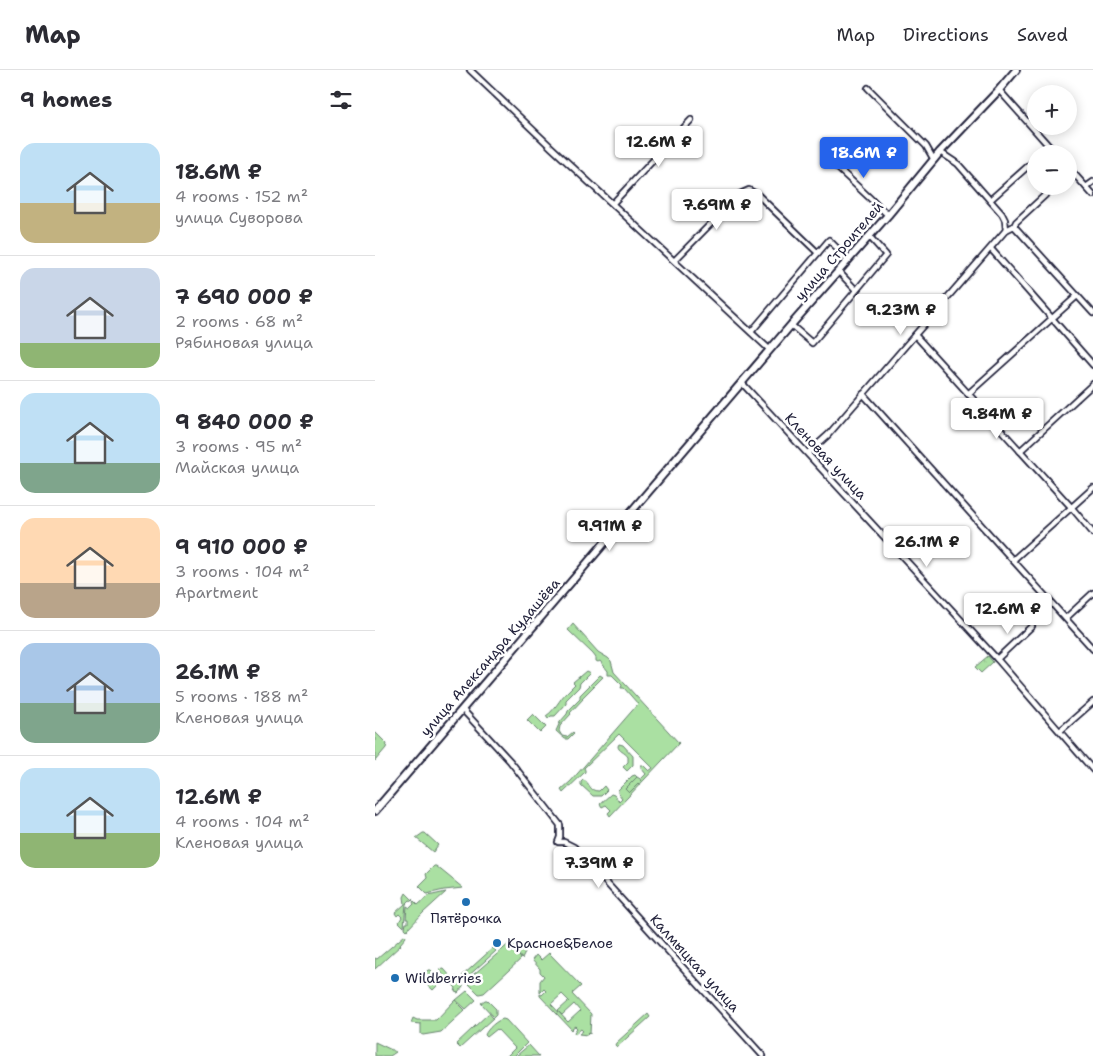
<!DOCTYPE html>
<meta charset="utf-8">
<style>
:root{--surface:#fff;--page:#f2f2f3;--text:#2b2b33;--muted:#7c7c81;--line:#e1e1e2;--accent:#2563eb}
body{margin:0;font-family:"Shantell Sans",sans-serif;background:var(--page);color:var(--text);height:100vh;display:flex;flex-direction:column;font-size:19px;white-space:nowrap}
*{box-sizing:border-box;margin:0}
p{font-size:16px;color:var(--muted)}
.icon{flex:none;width:28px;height:28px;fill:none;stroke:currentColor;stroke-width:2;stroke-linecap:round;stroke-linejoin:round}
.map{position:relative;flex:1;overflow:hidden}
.drawer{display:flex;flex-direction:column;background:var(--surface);width:375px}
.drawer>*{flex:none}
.buttons{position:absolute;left:652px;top:15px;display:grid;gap:10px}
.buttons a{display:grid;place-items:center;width:50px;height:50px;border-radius:50%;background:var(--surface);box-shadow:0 2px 12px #0003;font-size:25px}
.price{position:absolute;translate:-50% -42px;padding:0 11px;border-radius:5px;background:#fff;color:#222;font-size:16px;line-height:32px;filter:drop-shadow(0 1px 2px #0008)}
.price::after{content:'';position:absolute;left:50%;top:30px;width:15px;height:11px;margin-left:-8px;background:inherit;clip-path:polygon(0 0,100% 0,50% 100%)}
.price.on{background:var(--accent);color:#fff}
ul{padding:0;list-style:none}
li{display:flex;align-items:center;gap:15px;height:125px;padding:0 20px}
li+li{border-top:1px solid var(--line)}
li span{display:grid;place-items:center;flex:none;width:140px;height:100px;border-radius:15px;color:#555}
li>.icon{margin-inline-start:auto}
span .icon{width:60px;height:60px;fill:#fffc;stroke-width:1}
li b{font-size:21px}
h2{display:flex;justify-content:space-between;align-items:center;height:60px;padding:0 20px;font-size:21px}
header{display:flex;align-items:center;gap:30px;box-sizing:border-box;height:70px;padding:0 25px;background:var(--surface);border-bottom:1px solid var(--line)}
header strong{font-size:24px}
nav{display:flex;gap:28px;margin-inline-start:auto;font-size:18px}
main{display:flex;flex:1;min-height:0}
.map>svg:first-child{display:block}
.grass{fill:#aae0a2;stroke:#66816e;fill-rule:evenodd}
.park{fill:url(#park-crowns);stroke:#66816e}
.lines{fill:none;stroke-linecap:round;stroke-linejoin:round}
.minor-casing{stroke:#22223b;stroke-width:8}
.secondary-casing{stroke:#22223b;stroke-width:10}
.minor{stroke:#fff;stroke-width:4.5}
.secondary{stroke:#fff;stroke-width:6}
.poi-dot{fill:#1f6fb2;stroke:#fff;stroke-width:2}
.labels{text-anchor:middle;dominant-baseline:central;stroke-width:5;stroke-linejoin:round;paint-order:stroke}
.street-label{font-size:14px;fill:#22223b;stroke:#fff}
.poi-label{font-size:14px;fill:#22223b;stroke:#fff;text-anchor:start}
</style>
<header>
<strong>Map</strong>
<nav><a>Map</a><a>Directions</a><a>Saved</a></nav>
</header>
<main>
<section class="drawer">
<h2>9 homes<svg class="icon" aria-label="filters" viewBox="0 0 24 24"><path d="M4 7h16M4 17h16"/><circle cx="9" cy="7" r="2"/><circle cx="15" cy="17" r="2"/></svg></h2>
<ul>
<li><span style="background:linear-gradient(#bfe0f5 60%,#c2b280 0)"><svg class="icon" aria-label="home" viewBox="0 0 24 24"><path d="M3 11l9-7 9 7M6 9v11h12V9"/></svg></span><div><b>18.6M ₽</b><p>4 rooms · 152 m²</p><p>улица Суворова</p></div></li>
<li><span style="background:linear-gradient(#c9d6e8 75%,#8fb573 0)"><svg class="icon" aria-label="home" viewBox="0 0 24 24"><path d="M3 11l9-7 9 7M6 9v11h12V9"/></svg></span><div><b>7 690 000 ₽</b><p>2 rooms · 68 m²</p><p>Рябиновая улица</p></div></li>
<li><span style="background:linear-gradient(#bfe0f5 70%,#7fa58c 0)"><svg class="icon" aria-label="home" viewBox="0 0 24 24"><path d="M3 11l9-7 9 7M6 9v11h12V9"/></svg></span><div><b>9 840 000 ₽</b><p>3 rooms · 95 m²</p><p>Майская улица</p></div></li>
<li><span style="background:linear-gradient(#ffd9b3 65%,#b9a48a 0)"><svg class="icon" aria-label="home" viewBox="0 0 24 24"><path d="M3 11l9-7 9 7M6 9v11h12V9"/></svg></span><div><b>9 910 000 ₽</b><p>3 rooms · 104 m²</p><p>Apartment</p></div></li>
<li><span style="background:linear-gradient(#a9c7e8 60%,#7fa58c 0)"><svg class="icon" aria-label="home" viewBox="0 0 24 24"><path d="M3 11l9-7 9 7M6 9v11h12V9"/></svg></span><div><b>26.1M ₽</b><p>5 rooms · 188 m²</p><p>Кленовая улица</p></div></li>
<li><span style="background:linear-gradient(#bfe0f5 65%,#8fb573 0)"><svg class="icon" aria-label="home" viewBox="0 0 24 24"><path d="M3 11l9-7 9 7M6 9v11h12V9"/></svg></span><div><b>12.6M ₽</b><p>4 rooms · 104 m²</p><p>Кленовая улица</p></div></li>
</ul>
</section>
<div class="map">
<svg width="718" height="986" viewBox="0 0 718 986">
<defs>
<pattern id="park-crowns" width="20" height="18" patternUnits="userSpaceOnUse" patternTransform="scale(1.25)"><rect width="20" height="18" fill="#aae0a2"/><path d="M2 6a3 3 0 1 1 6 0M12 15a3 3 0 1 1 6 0" fill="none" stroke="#92c08c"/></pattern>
</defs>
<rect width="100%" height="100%" fill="#fff"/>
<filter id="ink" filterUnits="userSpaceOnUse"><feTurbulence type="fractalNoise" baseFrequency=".02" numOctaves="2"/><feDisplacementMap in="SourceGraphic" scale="10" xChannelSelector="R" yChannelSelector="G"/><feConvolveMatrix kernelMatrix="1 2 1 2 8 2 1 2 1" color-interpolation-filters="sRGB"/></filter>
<g filter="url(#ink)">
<g class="grass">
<polygon points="198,554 223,582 233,588 236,591 239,602 304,673 235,746 233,743 236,740 231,735 227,737 225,734 236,724 239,725 244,731 247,728 243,723 243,720 257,706 260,705 262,707 251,718 251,720 254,723 267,710 266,709 271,704 266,698 266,695 268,695 274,701 278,698 244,664 209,698 210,700 210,702 188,723 186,720 196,711 263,634 249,618 246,618 247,615 237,605 233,605 233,601 225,591 223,592 221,591 221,588 218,584 193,560"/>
<path d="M211,601L215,603L205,613L204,617L191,630V634L180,646H176L173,649L171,646C180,640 184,630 191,623C194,620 197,617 200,614L198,612Z"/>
<polygon points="225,605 228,607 207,628 208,629 195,643 196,644 185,656 184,661 187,666 192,667 198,662 199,663 193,669 190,669 181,661 185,652 192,644 193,641 205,629 205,625"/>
<polygon points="158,644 171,657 165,663 152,650"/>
<polygon points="0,662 12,674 11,678 0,691"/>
<path d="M244,674L248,675L258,686V695L252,701L248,697L253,692V687C250,682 243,681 243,676Z"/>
<path d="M208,710C216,712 212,721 224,721L229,716L232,720L226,726H218L206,715V712Z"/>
<polygon points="48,763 50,763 63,775 58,782 41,768"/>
<polygon points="59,796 61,796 88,818 69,820 52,824 44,816 52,808 51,804"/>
<polygon points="71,822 48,843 32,860 30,858 31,853 33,853 33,849 31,849 32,836 35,838 39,834 38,832 39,831 43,835 53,826"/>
<polygon points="31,823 38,830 37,831 35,830 31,834 29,857 24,852 27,847 24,844 22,846 20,843 30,834 29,827"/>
<polygon points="30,865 31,867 25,874 26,875 0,899 0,888 2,889"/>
<polygon points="136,872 139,875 142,873 150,882 149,885 147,889 143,884 146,889 109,923 104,924 91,911"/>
<polygon points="118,878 121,881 90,909 87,906"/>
<path d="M174,883L206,916L197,924L216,944L215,964L214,963L212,965L204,964L208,961L206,959L200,964L199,962L202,958L200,956L197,958L198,959L197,960L165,926V924L167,925L171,921L169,919L165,923V911L169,906L165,902V899L157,890L161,885L166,890ZM187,924L194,931L183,941L187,945L199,934L205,941L193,952L176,934Z"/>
<polygon points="69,899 77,908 81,907 88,915 88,917 83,923 80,922 81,918 64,900"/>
<polygon points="92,921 101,930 91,939 81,930"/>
<polygon points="80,930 90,940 66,962 48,965 46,964 46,954 36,953 38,948 42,950 61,950"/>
<polygon points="110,930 112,930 121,939 121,945 119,947 106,933"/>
<polygon points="114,943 118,948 85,978 81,974"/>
<polygon points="273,944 275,947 242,977 240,975 241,973"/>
<path d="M128,949L131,950L152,973L139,986H132L140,978L122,959L112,967L110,965C112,959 122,950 128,949Z"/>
<polygon points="0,972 21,982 15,986 0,986"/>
<polygon points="154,975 164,986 141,986"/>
</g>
<g class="park">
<polygon points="613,586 618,592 606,603 600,597"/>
<polygon points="262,707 267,710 254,723 250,719"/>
<polygon points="53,900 56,900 66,911 65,913 58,920 45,908"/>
</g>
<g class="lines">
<defs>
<g id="minor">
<polyline points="95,0 177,78 395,280"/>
<polyline points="493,18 551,76 559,90"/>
<polyline points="624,20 681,84"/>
<polyline points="565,82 583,94 627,144 630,150 631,160 639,156 718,243"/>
<polyline points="667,84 675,77"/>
<polyline points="452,88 513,145"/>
<polyline points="694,98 718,125"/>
<polyline points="711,117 718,112"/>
<polyline points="615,130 661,89"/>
<polyline points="238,133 316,50"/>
<polyline points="639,156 641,152 680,116"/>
<polyline points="616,179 718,295"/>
<polyline points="300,190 365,124 374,120 383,125 443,183"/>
<polyline points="464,202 481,220"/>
<polyline points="416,255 437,273 511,185 494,166"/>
<polyline points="376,262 454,170 474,190"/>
<polyline points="540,265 697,438 718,463"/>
<polyline points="367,313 622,589 718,700"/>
<polyline points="488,324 718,579"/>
<polyline points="593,324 702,226"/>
<polyline points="645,381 718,314"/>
<polyline points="433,383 453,365 631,160"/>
<polyline points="638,490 718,418"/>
<polyline points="691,548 718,523"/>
<polyline points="622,589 657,556"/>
<polyline points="87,639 135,691 185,755 185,767 183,772 189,772 199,777 388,986"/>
<polyline points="685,661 718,632"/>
</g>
<polyline id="secondary" points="0,741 416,255 513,145 565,82 624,20 641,0"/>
</defs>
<use href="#minor" class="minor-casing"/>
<use href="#secondary" class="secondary-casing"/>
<use href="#minor" class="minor"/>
<use href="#secondary" class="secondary"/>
</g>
</g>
<g class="poi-dot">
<circle cx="91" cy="832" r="5"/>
<circle cx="122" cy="873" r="5"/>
<circle cx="20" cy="908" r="5"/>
</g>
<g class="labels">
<g class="street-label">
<text transform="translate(464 181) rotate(-49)">улица Строителей</text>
<text transform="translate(451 386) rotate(47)">Кленовая улица</text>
<text transform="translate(115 587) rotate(-49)">улица Александра Кудашёва</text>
<text transform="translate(320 893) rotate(48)">Калмыцкая улица</text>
</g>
<g class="poi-label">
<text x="91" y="848" text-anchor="middle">Пятёрочка</text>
<text x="132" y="873">Красное&amp;Белое</text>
<text x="30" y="908">Wildberries</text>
</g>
</g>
</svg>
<div class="buttons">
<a>+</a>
<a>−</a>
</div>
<b class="price" style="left:284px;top:98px">12.6M ₽</b>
<b class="price on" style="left:489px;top:109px">18.6M ₽</b>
<b class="price" style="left:342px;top:161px">7.69M ₽</b>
<b class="price" style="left:526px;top:266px">9.23M ₽</b>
<b class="price" style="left:622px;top:370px">9.84M ₽</b>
<b class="price" style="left:235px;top:482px">9.91M ₽</b>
<b class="price" style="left:552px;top:498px">26.1M ₽</b>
<b class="price" style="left:633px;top:565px">12.6M ₽</b>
<b class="price" style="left:224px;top:819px">7.39M ₽</b>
</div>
</main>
